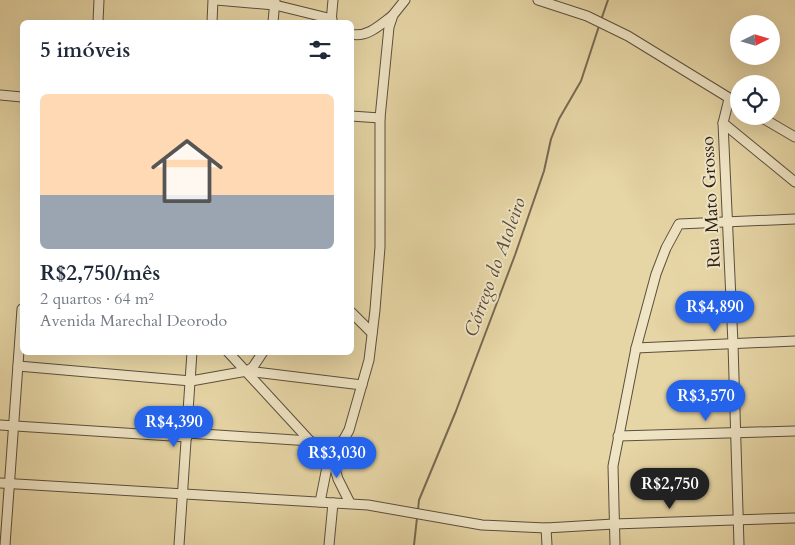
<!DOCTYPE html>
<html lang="pt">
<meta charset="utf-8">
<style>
:root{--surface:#fff;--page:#f2f2f3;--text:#1f2937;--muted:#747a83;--accent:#2563eb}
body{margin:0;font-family:Cardo,serif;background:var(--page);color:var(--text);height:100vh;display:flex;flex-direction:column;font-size:19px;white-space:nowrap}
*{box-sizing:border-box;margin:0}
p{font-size:16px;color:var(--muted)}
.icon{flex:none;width:28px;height:28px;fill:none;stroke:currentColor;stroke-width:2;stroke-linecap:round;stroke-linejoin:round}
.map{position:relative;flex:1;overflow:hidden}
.panel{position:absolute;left:20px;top:20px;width:334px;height:335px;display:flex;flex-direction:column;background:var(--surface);border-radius:8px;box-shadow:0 5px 20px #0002}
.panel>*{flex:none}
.needle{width:32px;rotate:85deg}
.buttons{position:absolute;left:730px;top:15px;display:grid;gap:10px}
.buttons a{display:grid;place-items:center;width:50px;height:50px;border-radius:50%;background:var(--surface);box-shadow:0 5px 20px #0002;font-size:25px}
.price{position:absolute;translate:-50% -42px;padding:0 11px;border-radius:18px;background:var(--accent);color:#fff;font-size:16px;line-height:32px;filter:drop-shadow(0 1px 2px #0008)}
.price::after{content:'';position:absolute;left:50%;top:30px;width:15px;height:11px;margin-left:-8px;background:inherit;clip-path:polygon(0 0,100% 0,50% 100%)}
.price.active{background:#222;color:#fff}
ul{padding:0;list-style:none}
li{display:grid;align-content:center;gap:10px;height:265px;padding:0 20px}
li span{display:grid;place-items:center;height:155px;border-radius:8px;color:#555}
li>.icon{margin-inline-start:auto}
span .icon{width:90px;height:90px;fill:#fffc;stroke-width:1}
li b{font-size:21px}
h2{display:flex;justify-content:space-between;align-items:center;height:60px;padding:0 20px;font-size:21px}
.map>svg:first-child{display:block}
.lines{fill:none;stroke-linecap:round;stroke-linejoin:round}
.stream{stroke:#766952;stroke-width:2}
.minor-casing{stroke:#5b4f3e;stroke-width:11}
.minor{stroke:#efe4c4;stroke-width:9}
.labels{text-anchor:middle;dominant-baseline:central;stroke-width:4;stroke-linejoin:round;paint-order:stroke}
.street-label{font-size:18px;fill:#2d221c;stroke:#efe4c4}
.water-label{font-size:19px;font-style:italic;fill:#584b3c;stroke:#efe4c4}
</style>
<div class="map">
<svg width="795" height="545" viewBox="0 0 795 545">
<rect width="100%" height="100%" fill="#e6d5a5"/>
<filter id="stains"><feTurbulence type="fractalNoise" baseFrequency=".004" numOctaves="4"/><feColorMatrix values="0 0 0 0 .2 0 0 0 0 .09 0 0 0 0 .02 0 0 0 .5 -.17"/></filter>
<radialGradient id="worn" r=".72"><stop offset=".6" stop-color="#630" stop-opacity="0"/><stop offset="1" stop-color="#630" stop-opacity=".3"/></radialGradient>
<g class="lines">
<g class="stream">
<polyline points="601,20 608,0"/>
<polyline points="418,510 419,500 456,411 515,255 544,171 551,139 559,119 581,81 599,26"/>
<polyline points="414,545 417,518"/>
</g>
<defs>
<g id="minor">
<polyline points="216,0 275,5 332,19"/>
<polyline points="538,0 587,16 628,36 739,104"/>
<polyline points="98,22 99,0"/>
<polyline points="212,22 213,0"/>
<polyline points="273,22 275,0"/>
<polyline points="331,22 333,0"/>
<path d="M351,34C367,38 380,25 392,16"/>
<polyline points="0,95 22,97"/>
<polyline points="729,99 723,123 733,344 739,545"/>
<polyline points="351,116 380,118 389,27 393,15 405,0"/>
<polyline points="759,116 795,137"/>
<polyline points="723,123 795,182"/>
<polyline points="351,312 372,333"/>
<polyline points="636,348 795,341"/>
<polyline points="228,352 310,441 322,446 330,452 338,479 350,503"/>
<polyline points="18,366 191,381 247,371 253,367 263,352"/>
<polyline points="247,371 362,385"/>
<polyline points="0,425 187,437"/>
<polyline points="187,433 310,441"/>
<polyline points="618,436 795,431"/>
<polyline points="0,483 368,505 482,525 546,528 614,524 795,518"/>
<polyline points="320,502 330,452 344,439 349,430 369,360 375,310 380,247 380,118"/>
<polyline points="546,528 547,545"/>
<polyline points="5,545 22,309"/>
<polyline points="179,545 192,352"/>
<polyline points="329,545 333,503"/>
<polyline points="615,545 613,466 636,348 656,274 666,248 679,224 795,219"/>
</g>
</defs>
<use href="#minor" class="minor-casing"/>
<use href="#minor" class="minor"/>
</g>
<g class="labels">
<g class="street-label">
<text transform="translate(711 202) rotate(-93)">Rua Mato Grosso</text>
</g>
<g class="water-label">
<text transform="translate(495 267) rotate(-70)">Córrego do Atoleiro</text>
</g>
</g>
<rect width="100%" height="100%" filter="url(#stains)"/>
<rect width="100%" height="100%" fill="url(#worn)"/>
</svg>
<div class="buttons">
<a><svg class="needle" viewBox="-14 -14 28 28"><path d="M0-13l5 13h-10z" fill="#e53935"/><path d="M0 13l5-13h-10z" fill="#747a83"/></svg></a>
<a><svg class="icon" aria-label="locate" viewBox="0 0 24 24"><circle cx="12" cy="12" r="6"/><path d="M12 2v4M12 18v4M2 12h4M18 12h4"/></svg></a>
</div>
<b class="price" style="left:715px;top:333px">R$4,890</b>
<b class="price" style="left:706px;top:422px">R$3,570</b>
<b class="price" style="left:174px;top:448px">R$4,390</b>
<b class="price" style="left:337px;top:479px">R$3,030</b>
<b class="price active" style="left:670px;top:510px">R$2,750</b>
<section class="panel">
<h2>5 imóveis<svg class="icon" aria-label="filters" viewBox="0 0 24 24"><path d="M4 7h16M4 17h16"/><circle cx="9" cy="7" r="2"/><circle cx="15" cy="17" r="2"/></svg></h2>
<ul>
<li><span style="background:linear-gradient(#ffd9b3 65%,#9aa5b1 0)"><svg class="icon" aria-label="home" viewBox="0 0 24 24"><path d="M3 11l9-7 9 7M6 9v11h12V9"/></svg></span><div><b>R$2,750/mês</b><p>2 quartos · 64 m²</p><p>Avenida Marechal Deorodo</p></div></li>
</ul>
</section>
</div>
